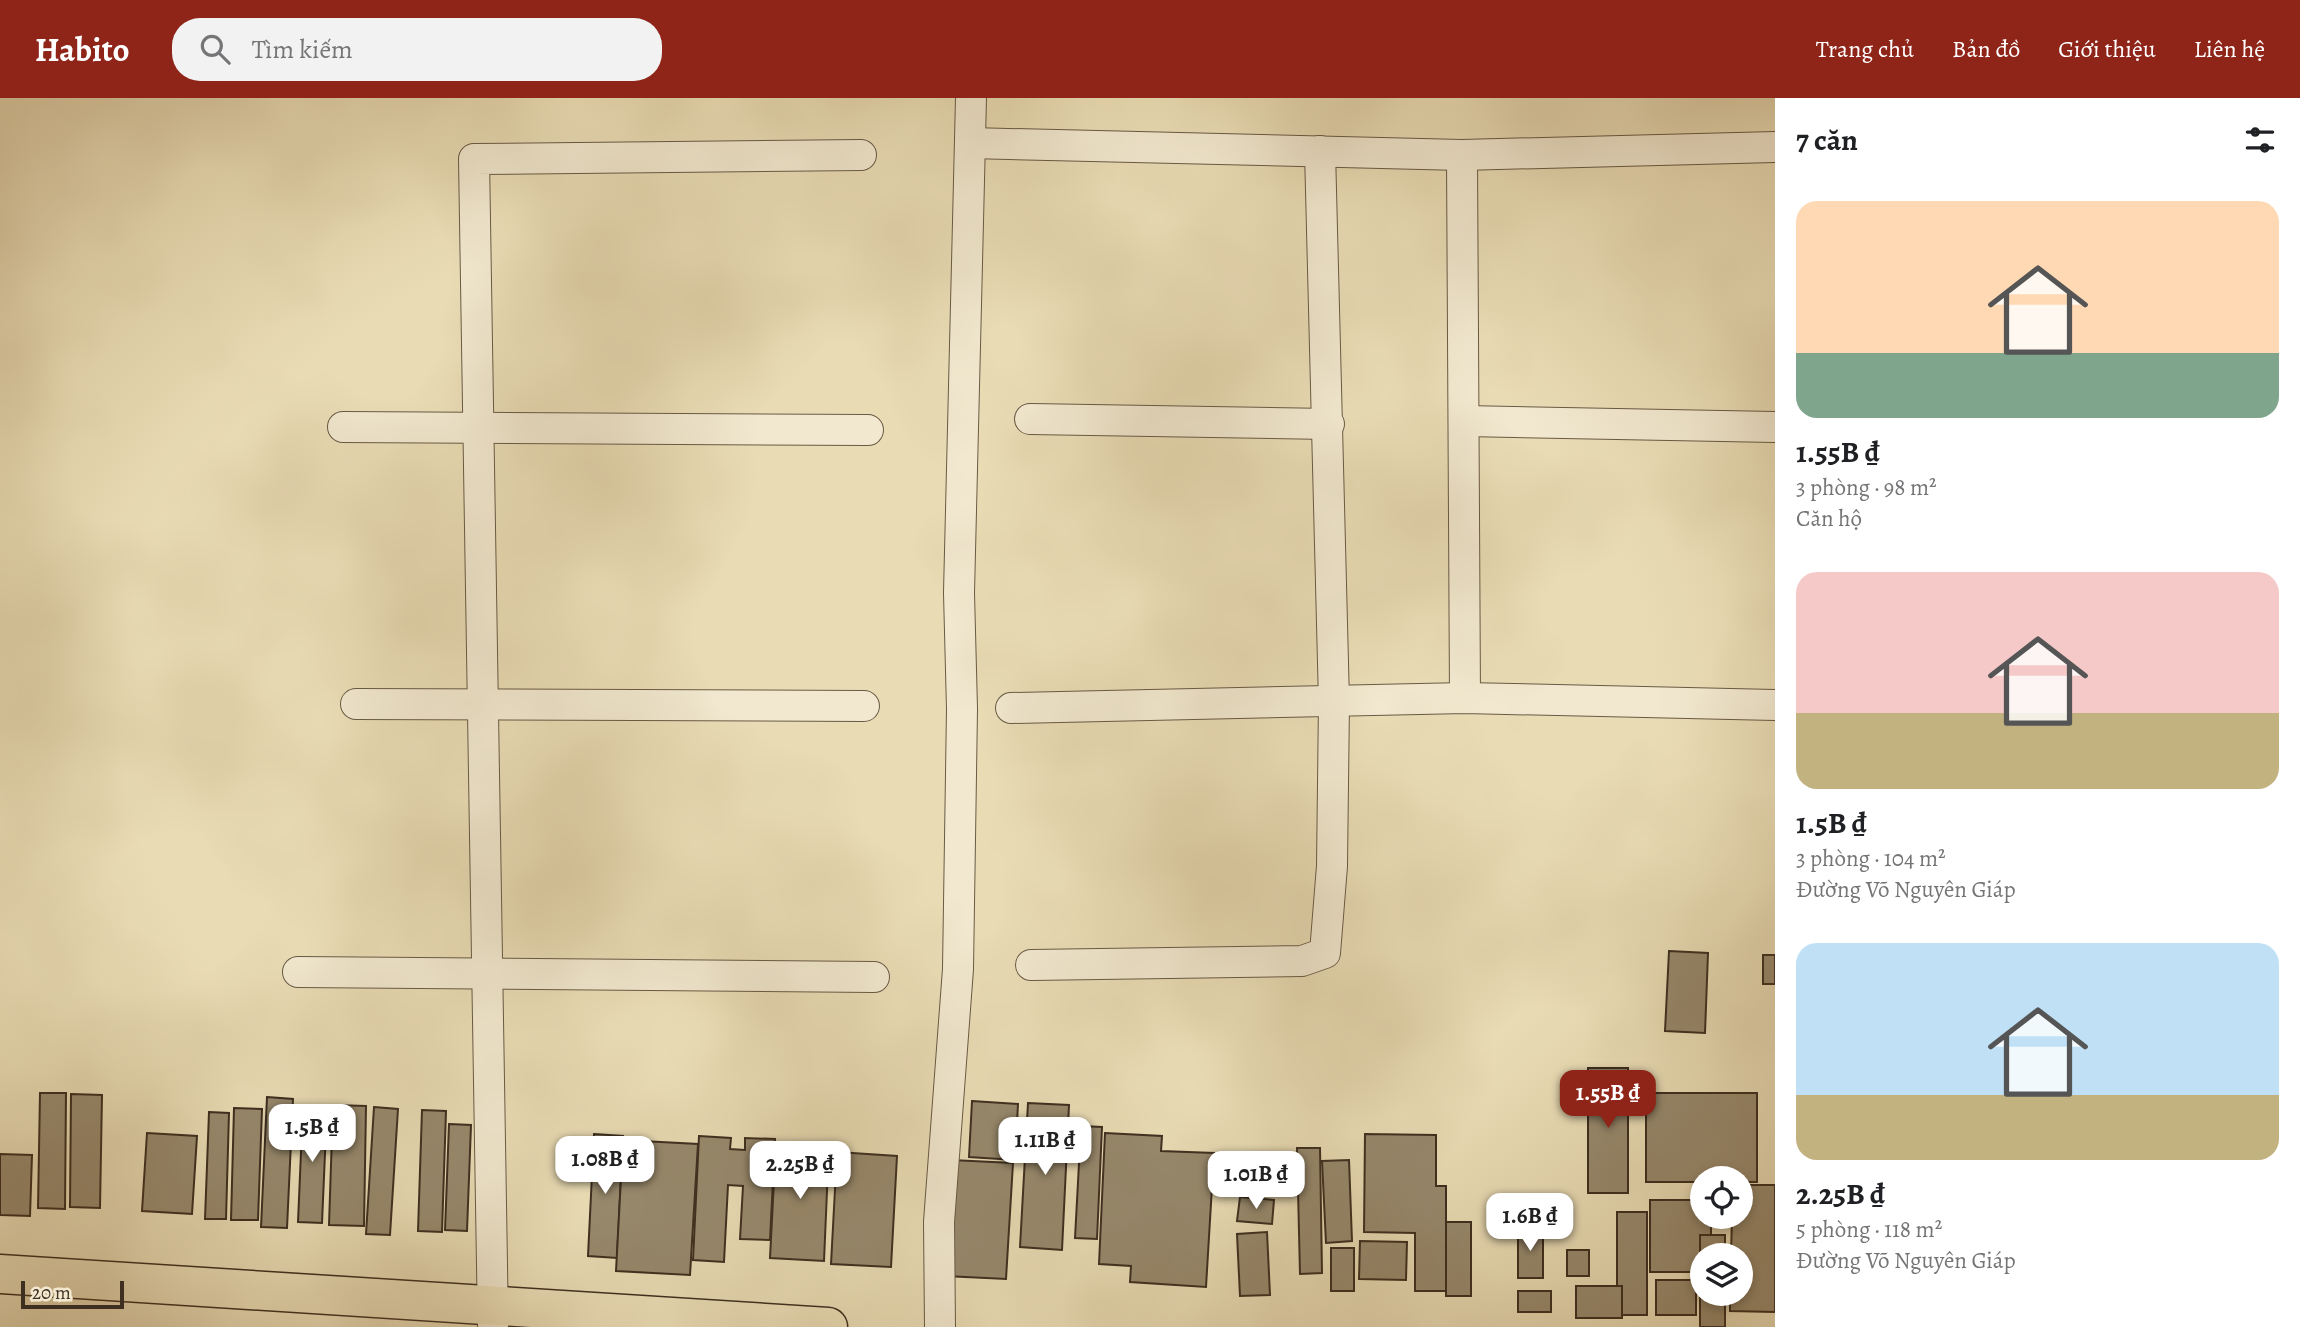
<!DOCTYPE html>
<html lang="vi">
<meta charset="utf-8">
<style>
:root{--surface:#fff;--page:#f2f2f2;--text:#202124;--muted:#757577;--accent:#8f2418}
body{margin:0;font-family:Alegreya,serif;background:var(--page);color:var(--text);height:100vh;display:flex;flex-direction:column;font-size:26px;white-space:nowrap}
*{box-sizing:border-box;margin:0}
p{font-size:23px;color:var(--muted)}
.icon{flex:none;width:38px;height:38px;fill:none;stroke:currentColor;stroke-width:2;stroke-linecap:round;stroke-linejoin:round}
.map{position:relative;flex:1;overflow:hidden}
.sheet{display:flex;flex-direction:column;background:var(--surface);width:525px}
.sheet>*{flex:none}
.tools{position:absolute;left:1690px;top:1068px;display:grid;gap:14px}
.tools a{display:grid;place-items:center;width:63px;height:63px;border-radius:50%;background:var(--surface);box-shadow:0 4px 10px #0003;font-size:35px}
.scale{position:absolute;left:21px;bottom:18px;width:103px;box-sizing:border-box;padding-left:7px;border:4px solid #3e2f20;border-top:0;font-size:19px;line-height:24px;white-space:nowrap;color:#3e2f20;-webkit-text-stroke:5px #f1e8cf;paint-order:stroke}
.price{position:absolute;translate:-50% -60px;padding:0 16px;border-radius:14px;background:#fff;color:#222;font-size:23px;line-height:46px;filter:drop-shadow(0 2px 4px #0008)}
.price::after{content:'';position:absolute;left:50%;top:42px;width:21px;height:16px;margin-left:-10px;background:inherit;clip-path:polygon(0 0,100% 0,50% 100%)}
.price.on{background:var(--accent);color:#fff}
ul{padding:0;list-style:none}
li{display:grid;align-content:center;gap:14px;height:371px;padding:0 21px}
li span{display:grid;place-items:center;height:217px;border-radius:21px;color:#555}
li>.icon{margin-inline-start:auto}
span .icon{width:126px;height:126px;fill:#fffc;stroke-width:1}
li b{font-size:30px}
h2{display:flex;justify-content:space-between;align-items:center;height:84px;padding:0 21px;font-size:30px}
header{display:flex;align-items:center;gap:42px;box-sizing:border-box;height:98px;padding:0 35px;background:var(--accent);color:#fff}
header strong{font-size:33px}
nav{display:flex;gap:38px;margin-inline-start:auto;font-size:24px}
.search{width:490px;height:63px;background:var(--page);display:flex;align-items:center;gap:18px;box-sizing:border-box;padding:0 24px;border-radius:28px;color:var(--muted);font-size:26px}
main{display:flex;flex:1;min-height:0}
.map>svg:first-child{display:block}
.building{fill:#97896d;stroke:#3e2f20;stroke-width:2}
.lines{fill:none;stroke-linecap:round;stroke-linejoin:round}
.minor-casing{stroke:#695a45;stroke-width:32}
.primary-casing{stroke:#3e2f20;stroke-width:41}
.minor{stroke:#f1e8cf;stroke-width:30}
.primary{stroke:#e9dcb5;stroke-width:38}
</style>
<header>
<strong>Habito</strong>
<div class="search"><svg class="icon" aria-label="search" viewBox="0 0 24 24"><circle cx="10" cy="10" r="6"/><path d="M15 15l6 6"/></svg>Tìm kiếm</div>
<nav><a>Trang chủ</a><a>Bản đồ</a><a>Giới thiệu</a><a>Liên hệ</a></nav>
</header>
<main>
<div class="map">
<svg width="1775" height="1229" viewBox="0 0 1775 1229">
<rect width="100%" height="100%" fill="#e9dcb5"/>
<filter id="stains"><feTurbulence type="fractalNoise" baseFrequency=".00286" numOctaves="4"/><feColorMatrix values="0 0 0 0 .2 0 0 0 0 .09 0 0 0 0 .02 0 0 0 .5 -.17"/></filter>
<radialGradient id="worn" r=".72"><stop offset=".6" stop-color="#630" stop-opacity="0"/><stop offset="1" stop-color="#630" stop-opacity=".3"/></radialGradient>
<g class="building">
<polygon points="1669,853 1708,855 1705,935 1665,933"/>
<rect x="1763" y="857" width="12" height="29"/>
<rect x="1588" y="970" width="40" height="125"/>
<polygon points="40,995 66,995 65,1111 38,1110"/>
<polygon points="1646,995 1757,995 1757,1084 1741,1084 1741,1080 1703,1080 1703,1084 1646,1084"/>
<polygon points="71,996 102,997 100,1110 70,1109"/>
<polygon points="267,999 293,1001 287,1130 261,1129"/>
<polygon points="972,1003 1018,1006 1015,1062 969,1059"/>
<polygon points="1028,1005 1069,1007 1062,1152 1020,1149"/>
<polygon points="333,1007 366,1008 364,1128 329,1127"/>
<polygon points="303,1008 327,1009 322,1125 298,1124"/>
<polygon points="374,1009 398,1011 390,1137 366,1136"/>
<polygon points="234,1010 262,1011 258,1122 231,1122"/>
<polygon points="422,1012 446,1013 442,1134 418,1133"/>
<polygon points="209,1014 229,1015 226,1121 205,1121"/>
<polygon points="449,1026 471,1027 467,1133 445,1132"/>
<polygon points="1081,1028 1102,1029 1097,1141 1075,1140"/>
<polygon points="147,1035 197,1038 192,1116 142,1113"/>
<polygon points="1105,1035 1162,1038 1161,1053 1214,1055 1206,1189 1130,1184 1131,1168 1099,1166"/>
<polygon points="594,1036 623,1038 617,1160 588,1158"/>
<polygon points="1365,1036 1436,1037 1436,1088 1446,1088 1446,1193 1415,1193 1415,1135 1364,1134"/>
<polygon points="699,1038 731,1040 730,1051 745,1052 745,1040 775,1041 770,1142 740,1141 743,1088 728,1087 724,1164 693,1162"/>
<polygon points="623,1042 698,1046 690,1177 616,1173"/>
<polygon points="776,1044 829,1046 824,1163 770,1160"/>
<polygon points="1297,1050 1320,1050 1322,1175 1300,1176"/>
<polygon points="837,1054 897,1058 891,1169 831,1166"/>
<polygon points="0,1056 32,1057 30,1118 0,1117"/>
<polygon points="951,1062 1013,1065 1006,1181 945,1178"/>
<polygon points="1349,1062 1352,1143 1326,1145 1322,1063"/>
<polygon points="1741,1087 1775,1087 1775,1214 1730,1213 1730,1195 1741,1195 1741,1157 1731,1157 1732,1118 1741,1118"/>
<polygon points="1240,1099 1274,1102 1272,1126 1237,1123"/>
<polygon points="1650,1102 1703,1102 1703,1118 1711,1118 1711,1157 1703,1157 1703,1174 1650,1174"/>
<rect x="1617" y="1114" width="30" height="103"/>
<rect x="1446" y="1124" width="25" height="74"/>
<rect x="1518" y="1130" width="25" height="50"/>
<polygon points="1267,1134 1270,1197 1240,1198 1237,1136"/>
<polygon points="1700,1137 1725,1137 1725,1157 1703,1157 1703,1195 1725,1195 1725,1229 1700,1229"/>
<polygon points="1360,1143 1407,1144 1406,1182 1359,1181"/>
<rect x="1331" y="1150" width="23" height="43"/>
<rect x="1567" y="1152" width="22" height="26"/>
<rect x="1656" y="1182" width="40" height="35"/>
<rect x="1576" y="1188" width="46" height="32"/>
<rect x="1518" y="1193" width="33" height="21"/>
</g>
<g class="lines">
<defs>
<g id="minor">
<polyline points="970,45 1462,57 1775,49"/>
<polyline points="1462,57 1465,600"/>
<polyline points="1030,321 1329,326"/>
<polyline points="1465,323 1775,329"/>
<polyline points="343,329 868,332"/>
<polyline points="356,606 864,608"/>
<polyline points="1011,610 1465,600 1775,607"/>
<polyline points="1031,867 1302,863 1325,855 1332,768 1334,604 1320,53"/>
<polyline points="298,874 874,879"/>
<polyline points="493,1229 474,61 861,57"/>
<polyline points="940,1229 939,1124 958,871 962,611 959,495 971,0"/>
</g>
<polyline id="primary" points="0,1176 828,1229"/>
</defs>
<use href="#minor" class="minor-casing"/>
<use href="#primary" class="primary-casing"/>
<use href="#minor" class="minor"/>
<use href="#primary" class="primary"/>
</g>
<rect width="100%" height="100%" filter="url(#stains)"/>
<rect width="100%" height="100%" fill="url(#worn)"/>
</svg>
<div class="tools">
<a><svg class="icon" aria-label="locate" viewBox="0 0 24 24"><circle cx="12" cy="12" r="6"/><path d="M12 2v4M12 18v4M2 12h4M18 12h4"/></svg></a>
<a><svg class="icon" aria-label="layers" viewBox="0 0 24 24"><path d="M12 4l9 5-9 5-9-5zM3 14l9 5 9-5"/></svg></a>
</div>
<div class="scale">20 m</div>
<b class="price on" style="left:1608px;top:1032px">1.55B ₫</b>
<b class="price" style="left:312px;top:1066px">1.5B ₫</b>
<b class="price" style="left:1045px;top:1079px">1.11B ₫</b>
<b class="price" style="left:605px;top:1098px">1.08B ₫</b>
<b class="price" style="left:800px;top:1103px">2.25B ₫</b>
<b class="price" style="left:1256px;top:1113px">1.01B ₫</b>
<b class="price" style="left:1530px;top:1155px">1.6B ₫</b>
</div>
<section class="sheet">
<h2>7 căn<svg class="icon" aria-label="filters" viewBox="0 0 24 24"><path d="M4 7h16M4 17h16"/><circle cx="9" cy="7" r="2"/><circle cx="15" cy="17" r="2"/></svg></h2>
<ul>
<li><span style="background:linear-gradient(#ffd9b3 70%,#7fa58c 0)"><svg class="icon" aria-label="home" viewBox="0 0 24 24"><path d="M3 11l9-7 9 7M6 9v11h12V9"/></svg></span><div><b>1.55B ₫</b><p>3 phòng · 98 m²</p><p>Căn hộ</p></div></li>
<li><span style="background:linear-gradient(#f6c9c9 65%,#c2b280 0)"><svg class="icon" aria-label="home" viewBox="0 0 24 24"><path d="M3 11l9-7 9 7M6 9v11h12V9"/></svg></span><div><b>1.5B ₫</b><p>3 phòng · 104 m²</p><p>Đường Võ Nguyên Giáp</p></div></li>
<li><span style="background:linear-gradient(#bfe0f5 70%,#c2b280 0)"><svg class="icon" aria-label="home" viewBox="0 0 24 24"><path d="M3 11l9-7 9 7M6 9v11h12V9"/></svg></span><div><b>2.25B ₫</b><p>5 phòng · 118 m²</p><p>Đường Võ Nguyên Giáp</p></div></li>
</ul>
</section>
</main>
